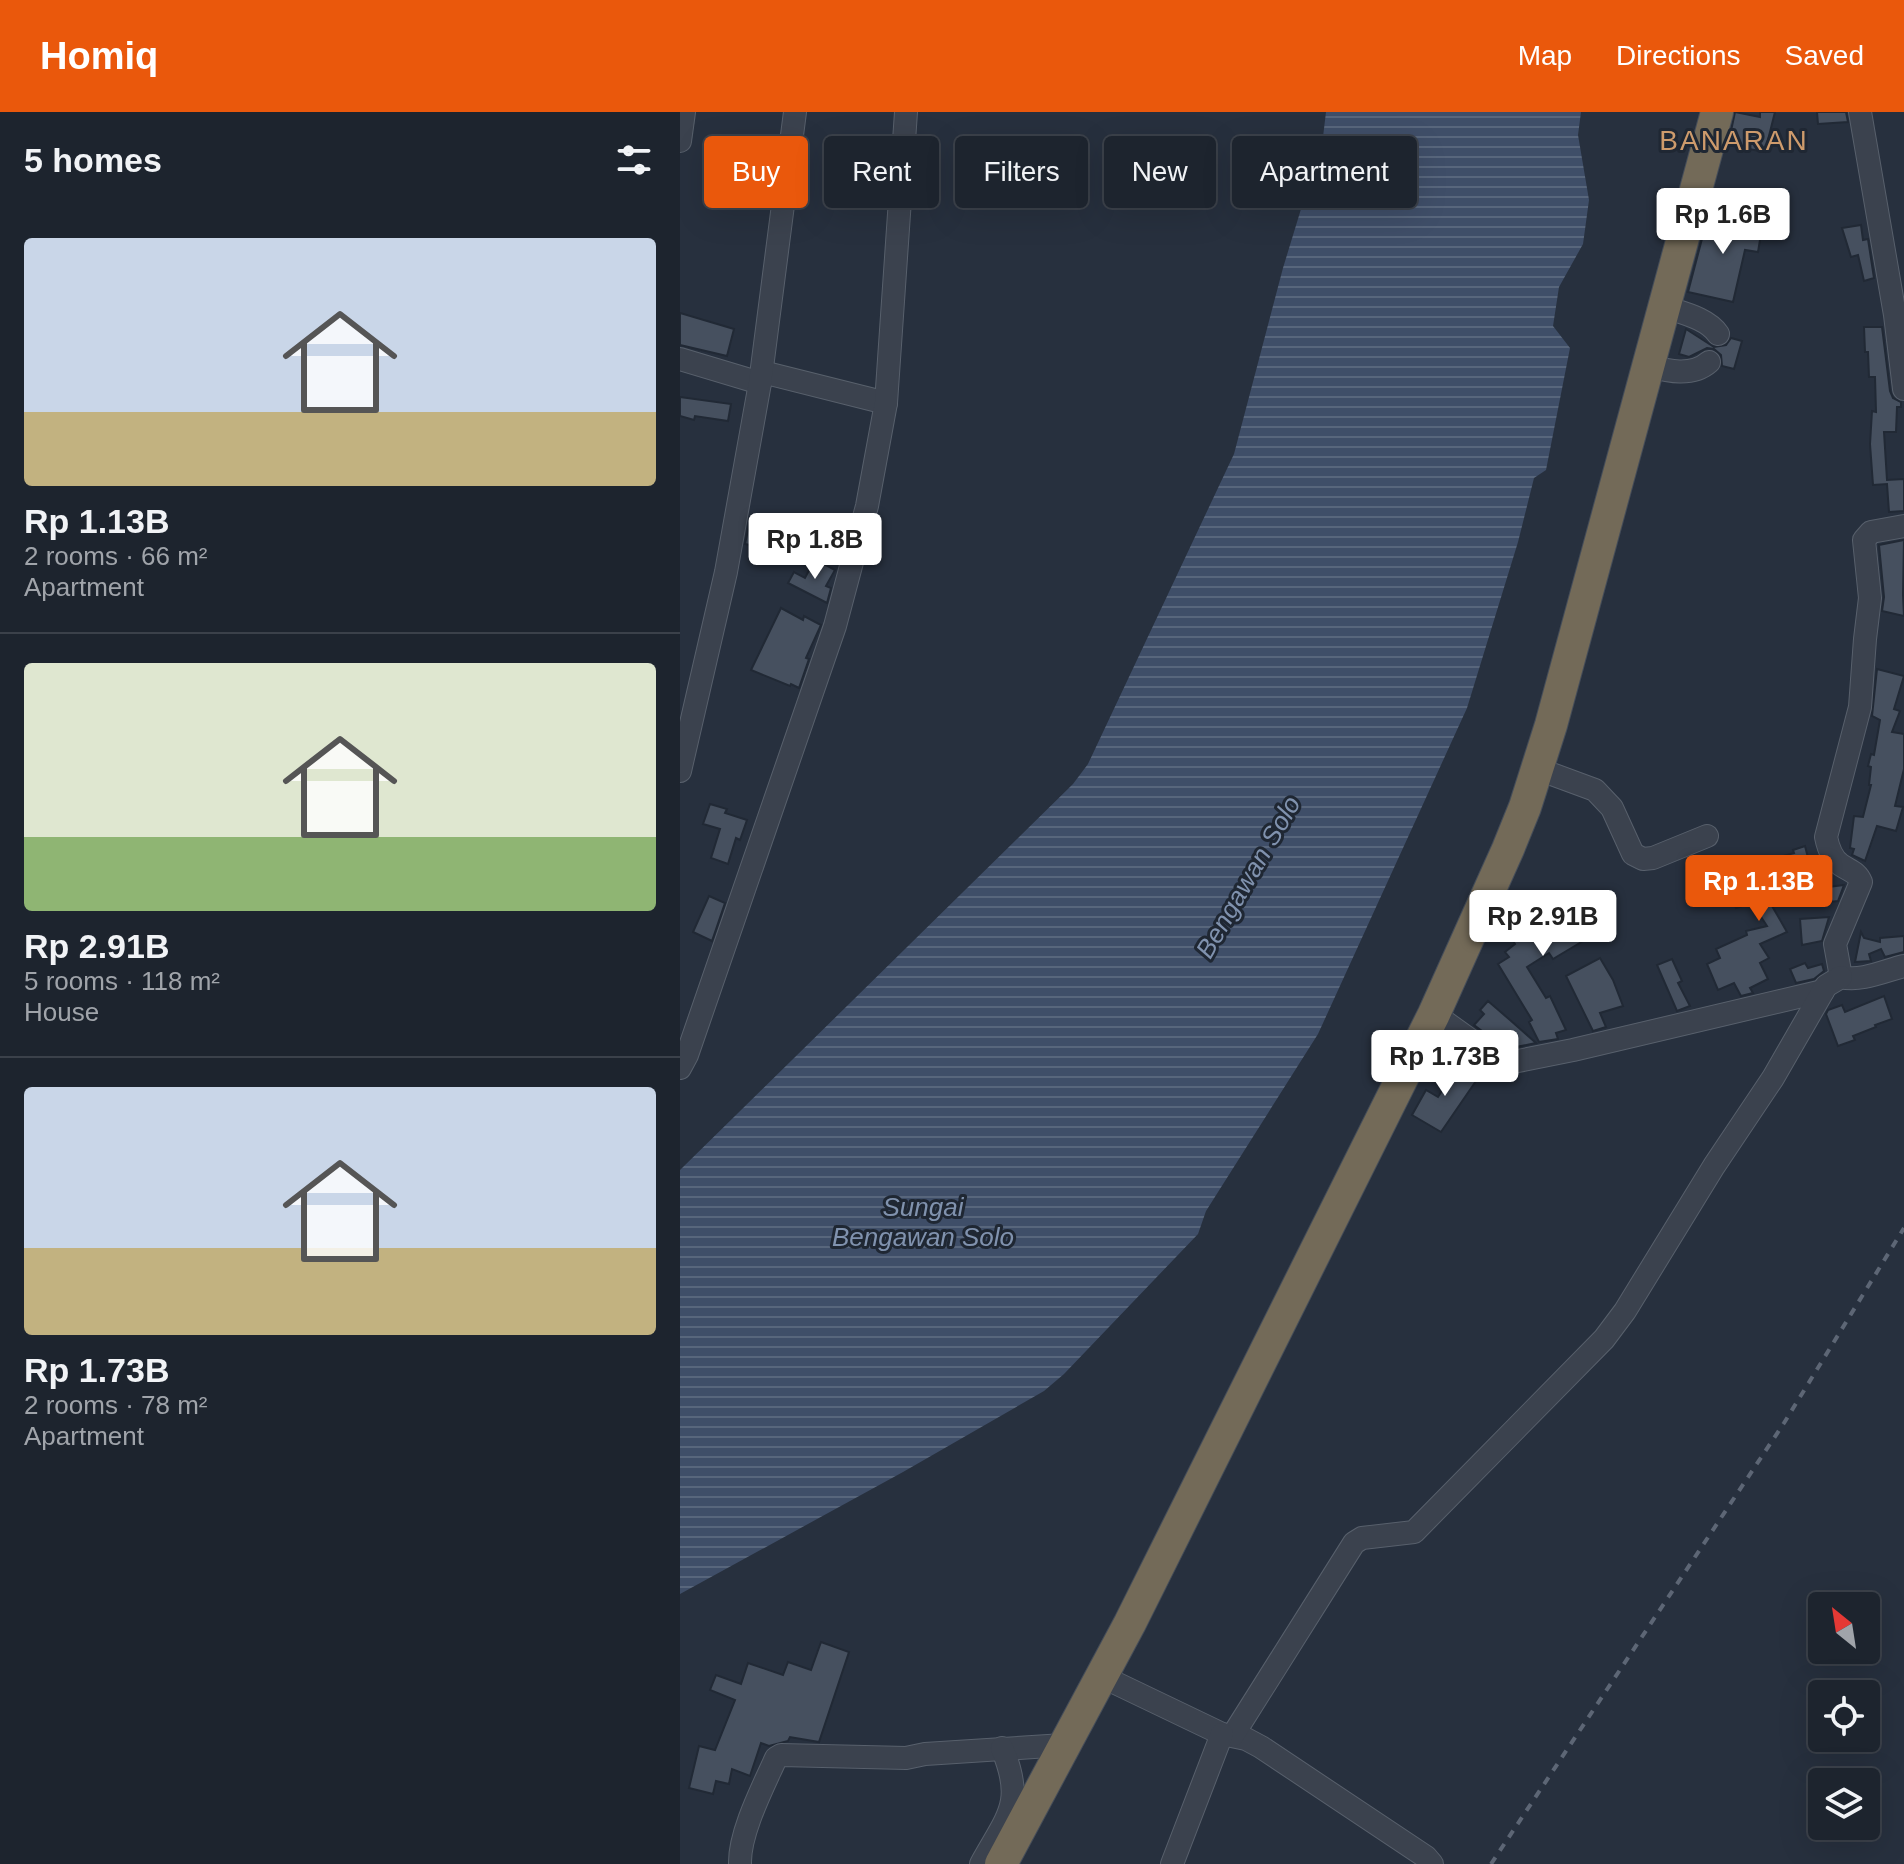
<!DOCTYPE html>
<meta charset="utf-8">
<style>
:root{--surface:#1d242e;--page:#2a303a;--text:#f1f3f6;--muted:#a0a4aa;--line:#3b414a;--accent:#ea580c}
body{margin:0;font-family:Arial,sans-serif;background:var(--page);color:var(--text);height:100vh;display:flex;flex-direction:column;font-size:30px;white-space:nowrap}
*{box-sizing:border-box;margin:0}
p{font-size:26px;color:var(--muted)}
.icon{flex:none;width:44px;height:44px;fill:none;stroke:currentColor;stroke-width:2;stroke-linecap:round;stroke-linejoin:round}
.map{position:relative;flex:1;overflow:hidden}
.details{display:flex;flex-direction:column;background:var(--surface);width:680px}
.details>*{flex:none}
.guide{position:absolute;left:24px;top:24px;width:760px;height:72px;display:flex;gap:16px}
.needle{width:52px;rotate:330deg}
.buttons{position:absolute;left:1128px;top:1480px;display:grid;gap:16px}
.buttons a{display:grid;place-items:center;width:72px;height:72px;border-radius:8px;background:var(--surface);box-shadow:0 8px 32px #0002,0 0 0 2px var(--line);font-size:40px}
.price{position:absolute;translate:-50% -68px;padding:0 18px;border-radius:8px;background:#fff;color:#222;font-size:26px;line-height:52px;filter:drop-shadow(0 2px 4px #0008)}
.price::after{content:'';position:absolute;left:50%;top:48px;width:24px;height:18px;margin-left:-12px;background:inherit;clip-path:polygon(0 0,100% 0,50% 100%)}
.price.active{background:var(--accent);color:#fff}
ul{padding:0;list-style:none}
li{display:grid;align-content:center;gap:16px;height:424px;padding:0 24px}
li+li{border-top:2px solid var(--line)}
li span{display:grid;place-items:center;height:248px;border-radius:8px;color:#555}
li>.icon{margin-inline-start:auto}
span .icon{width:144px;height:144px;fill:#fffc;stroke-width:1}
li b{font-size:34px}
h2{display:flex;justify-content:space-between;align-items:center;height:96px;padding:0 24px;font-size:34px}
.pill{padding:0 28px;border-radius:8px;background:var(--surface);box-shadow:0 8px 32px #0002,0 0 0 2px var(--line);font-size:28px;line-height:72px}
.pill.active{background:var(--accent);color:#fff}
header{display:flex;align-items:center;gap:48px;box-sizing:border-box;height:112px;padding:0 40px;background:var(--accent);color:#fff}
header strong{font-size:38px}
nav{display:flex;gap:44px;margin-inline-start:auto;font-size:28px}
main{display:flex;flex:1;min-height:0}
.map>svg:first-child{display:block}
.water{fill:url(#water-rules)}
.building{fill:#46505f;stroke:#212935;stroke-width:2}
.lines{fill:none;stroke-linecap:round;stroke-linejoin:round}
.minor-casing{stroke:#58606c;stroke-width:24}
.highway-casing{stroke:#454d59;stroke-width:34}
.minor{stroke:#3b424e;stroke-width:22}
.highway{stroke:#736a58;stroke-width:32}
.rail{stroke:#5d6675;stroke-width:4;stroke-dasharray:8 8;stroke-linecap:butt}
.labels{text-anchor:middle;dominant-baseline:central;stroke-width:6;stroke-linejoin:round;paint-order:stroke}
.water-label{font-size:26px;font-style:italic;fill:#8092ae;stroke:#1f2733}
.quarter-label{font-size:28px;letter-spacing:2px;fill:#ce9b6c;stroke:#1f2733}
</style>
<header>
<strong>Homiq</strong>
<nav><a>Map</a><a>Directions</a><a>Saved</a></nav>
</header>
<main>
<section class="details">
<h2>5 homes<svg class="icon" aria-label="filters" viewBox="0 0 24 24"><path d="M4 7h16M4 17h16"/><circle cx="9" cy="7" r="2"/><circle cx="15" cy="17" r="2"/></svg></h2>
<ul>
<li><span style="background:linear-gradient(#c9d6e8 70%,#c2b280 0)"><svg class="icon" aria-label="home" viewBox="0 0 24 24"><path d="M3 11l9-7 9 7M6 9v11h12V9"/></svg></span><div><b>Rp 1.13B</b><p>2 rooms · 66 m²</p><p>Apartment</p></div></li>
<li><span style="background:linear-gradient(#dfe7d0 70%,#8fb573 0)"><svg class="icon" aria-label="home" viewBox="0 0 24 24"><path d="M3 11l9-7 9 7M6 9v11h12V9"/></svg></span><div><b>Rp 2.91B</b><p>5 rooms · 118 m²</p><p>House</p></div></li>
<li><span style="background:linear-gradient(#c9d6e8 65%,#c2b280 0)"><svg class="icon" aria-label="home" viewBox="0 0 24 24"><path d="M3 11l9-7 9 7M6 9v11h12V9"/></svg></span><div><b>Rp 1.73B</b><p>2 rooms · 78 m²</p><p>Apartment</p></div></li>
</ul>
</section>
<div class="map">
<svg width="1224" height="1752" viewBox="0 0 1224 1752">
<defs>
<pattern id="water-rules" width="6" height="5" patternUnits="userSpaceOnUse" patternTransform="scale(2)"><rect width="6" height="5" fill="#3f4e68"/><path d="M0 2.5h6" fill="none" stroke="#58667c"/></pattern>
</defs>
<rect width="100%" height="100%" fill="#27303e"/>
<polygon class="water" points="646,0 901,0 898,23 909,88 903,132 879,175 873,214 890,236 866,358 854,366 838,430 787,596 638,922 526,1099 518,1122 384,1262 364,1279 223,1360 0,1482 0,1058 393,672 408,652 554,342 603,156 643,25"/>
<g class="building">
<polygon points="1055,0 1080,5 1080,0 1095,0 1085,40 1048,33"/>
<polygon points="1137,0 1166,0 1168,10 1138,12"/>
<polygon points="1028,104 1083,110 1078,140 1065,138 1053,190 1008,180"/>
<polygon points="1181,113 1183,128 1188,127 1194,166 1184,169 1178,143 1171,145 1162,116"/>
<polygon points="0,201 54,217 47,244 0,233"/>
<polygon points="1184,215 1202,215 1210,279 1213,286 1221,290 1221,295 1217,295 1216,320 1204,320 1207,368 1224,367 1224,399 1209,400 1207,372 1193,373 1190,332 1192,299 1196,300 1195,265 1189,265 1188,240 1185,240"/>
<polygon points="1006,217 1034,235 1046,233 1051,226 1062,229 1054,257 1042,254 1041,243 1034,237 1027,236 1009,245 999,242"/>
<polygon points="0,285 51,292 48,309 15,304 14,308 0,304"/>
<polygon points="71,404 110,413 103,440 65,432"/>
<polygon points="1224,428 1223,483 1224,504 1202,499 1204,485 1199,433"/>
<polygon points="135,447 155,458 146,474 151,476 147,491 108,471 114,460 125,466"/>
<polygon points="101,496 123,508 124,504 141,513 126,546 129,547 119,576 111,572 110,574 71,558"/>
<polygon points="1197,557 1224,564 1214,597 1220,599 1212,620 1224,622 1224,657 1215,694 1223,695 1216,719 1197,714 1185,749 1172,743 1174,737 1170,736 1174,704 1183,705 1191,673 1189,673 1191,655 1188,654 1191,642 1194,643 1200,608 1192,604"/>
<polygon points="30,692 47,697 45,701 67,708 60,728 56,726 48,752 31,746 40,717 23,712"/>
<polygon points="1125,734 1134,769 1111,774 1113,780 1088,787 1107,820 1080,832 1089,846 1080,851 1088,867 1070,876 1073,881 1061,884 1054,871 1038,878 1027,852 1040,846 1036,837 1067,823 1066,819 1087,814 1072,791 1056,796 1048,778 1096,756 1093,747 1114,741 1113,738"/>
<polygon points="1164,773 1158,789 1141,791 1140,776"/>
<polygon points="29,784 45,791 32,829 13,820"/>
<polygon points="875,785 880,793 895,786 905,809 909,806 918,820 873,847 869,841 847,855 866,886 870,884 886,918 876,921 878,927 859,930 849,910 852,908 818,852 829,845 825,840 835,832 828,821 839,814 835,808"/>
<polygon points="1149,805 1142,829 1122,833 1120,807"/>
<polygon points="1181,820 1184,826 1200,830 1200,826 1224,824 1224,840 1205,845 1201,837 1189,842 1191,849 1175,850"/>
<polygon points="920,846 933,868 943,894 920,901 926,915 913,919 886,864"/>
<polygon points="992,847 1002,869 998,871 1010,894 997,899 977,853"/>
<polygon points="1125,851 1128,856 1142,852 1144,859 1134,867 1116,871 1110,857"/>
<polygon points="1204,884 1212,907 1195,913 1196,915 1173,924 1175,928 1158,934 1146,902 1148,898 1162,893 1165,900"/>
<polygon points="808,889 830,908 856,931 836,935 834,925 826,932 814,928 794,913 804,902 800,898"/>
<polygon points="767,948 796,969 761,1020 732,1003 746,978 758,985 770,966 760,958"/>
<polygon points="141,1530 169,1540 139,1630 110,1625 108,1629 89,1634 81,1631 70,1664 52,1657 49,1672 36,1669 33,1682 9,1676 19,1634 35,1638 55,1588 30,1578 36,1563 61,1572 68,1551 103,1563 108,1550 131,1558"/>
</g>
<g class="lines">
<defs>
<g id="minor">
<polyline points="1180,0 1215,203 1224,277"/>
<polyline points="0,29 4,0"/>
<path d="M985,195C1002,201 1027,206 1038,222"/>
<polyline points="0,247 80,271"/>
<path d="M968,254C988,259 1012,265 1029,250"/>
<polyline points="82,260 206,291"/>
<path d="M1224,414L1191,420L1184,428L1190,486L1185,527L1180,595L1146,725C1148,735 1152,747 1161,753C1170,759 1177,760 1181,770L1155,832L1161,865C1181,870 1204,859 1224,854"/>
<polyline points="858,657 915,678 932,696 953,742 963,747 973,746 1027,724"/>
<polyline points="0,659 46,460 80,271 115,0"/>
<polyline points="754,902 807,940 833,950 893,938 1143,879"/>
<polyline points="0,956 7,943 155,514 187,394 206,291 226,0"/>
<polyline points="421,1564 542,1622 566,1627 581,1635 746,1745 752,1752"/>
<polyline points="553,1623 674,1431 682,1426 734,1420 924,1227 945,1199 1034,1054 1093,966 1146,874 1161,865"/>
<path d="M60,1752C59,1721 83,1675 96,1646L101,1643L226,1646L245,1642L384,1633"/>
<path d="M301,1752C328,1703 345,1691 322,1636"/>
<polyline points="492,1752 542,1622"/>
</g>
<polyline id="highway" points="321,1752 450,1511 754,902 828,737 845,695 871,613 1037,0"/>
</defs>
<use href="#minor" class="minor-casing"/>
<use href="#highway" class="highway-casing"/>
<use href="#minor" class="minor"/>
<use href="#highway" class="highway"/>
<polyline class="rail" points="811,1752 1104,1311 1224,1116"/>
</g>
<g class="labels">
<g class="water-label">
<text transform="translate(568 765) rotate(-60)">Bengawan Solo</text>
<text x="243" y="1095">Sungai<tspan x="243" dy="30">Bengawan Solo</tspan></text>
</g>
<g class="quarter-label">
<text x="1054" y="28">BANARAN</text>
</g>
</g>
</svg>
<div class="buttons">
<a><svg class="needle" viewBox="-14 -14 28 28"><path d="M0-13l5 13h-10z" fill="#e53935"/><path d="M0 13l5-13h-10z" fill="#a0a4aa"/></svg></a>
<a><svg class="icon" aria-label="locate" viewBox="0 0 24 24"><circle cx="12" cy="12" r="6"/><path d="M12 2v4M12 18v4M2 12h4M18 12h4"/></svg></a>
<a><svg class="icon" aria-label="layers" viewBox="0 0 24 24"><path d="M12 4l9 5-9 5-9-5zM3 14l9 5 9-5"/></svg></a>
</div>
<b class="price" style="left:1043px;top:144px">Rp 1.6B</b>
<b class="price" style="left:135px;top:469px">Rp 1.8B</b>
<b class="price active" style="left:1079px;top:811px">Rp 1.13B</b>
<b class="price" style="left:863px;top:846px">Rp 2.91B</b>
<b class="price" style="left:765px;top:986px">Rp 1.73B</b>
<div class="guide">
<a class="pill active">Buy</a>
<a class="pill">Rent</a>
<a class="pill">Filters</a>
<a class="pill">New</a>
<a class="pill">Apartment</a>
</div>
</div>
</main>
